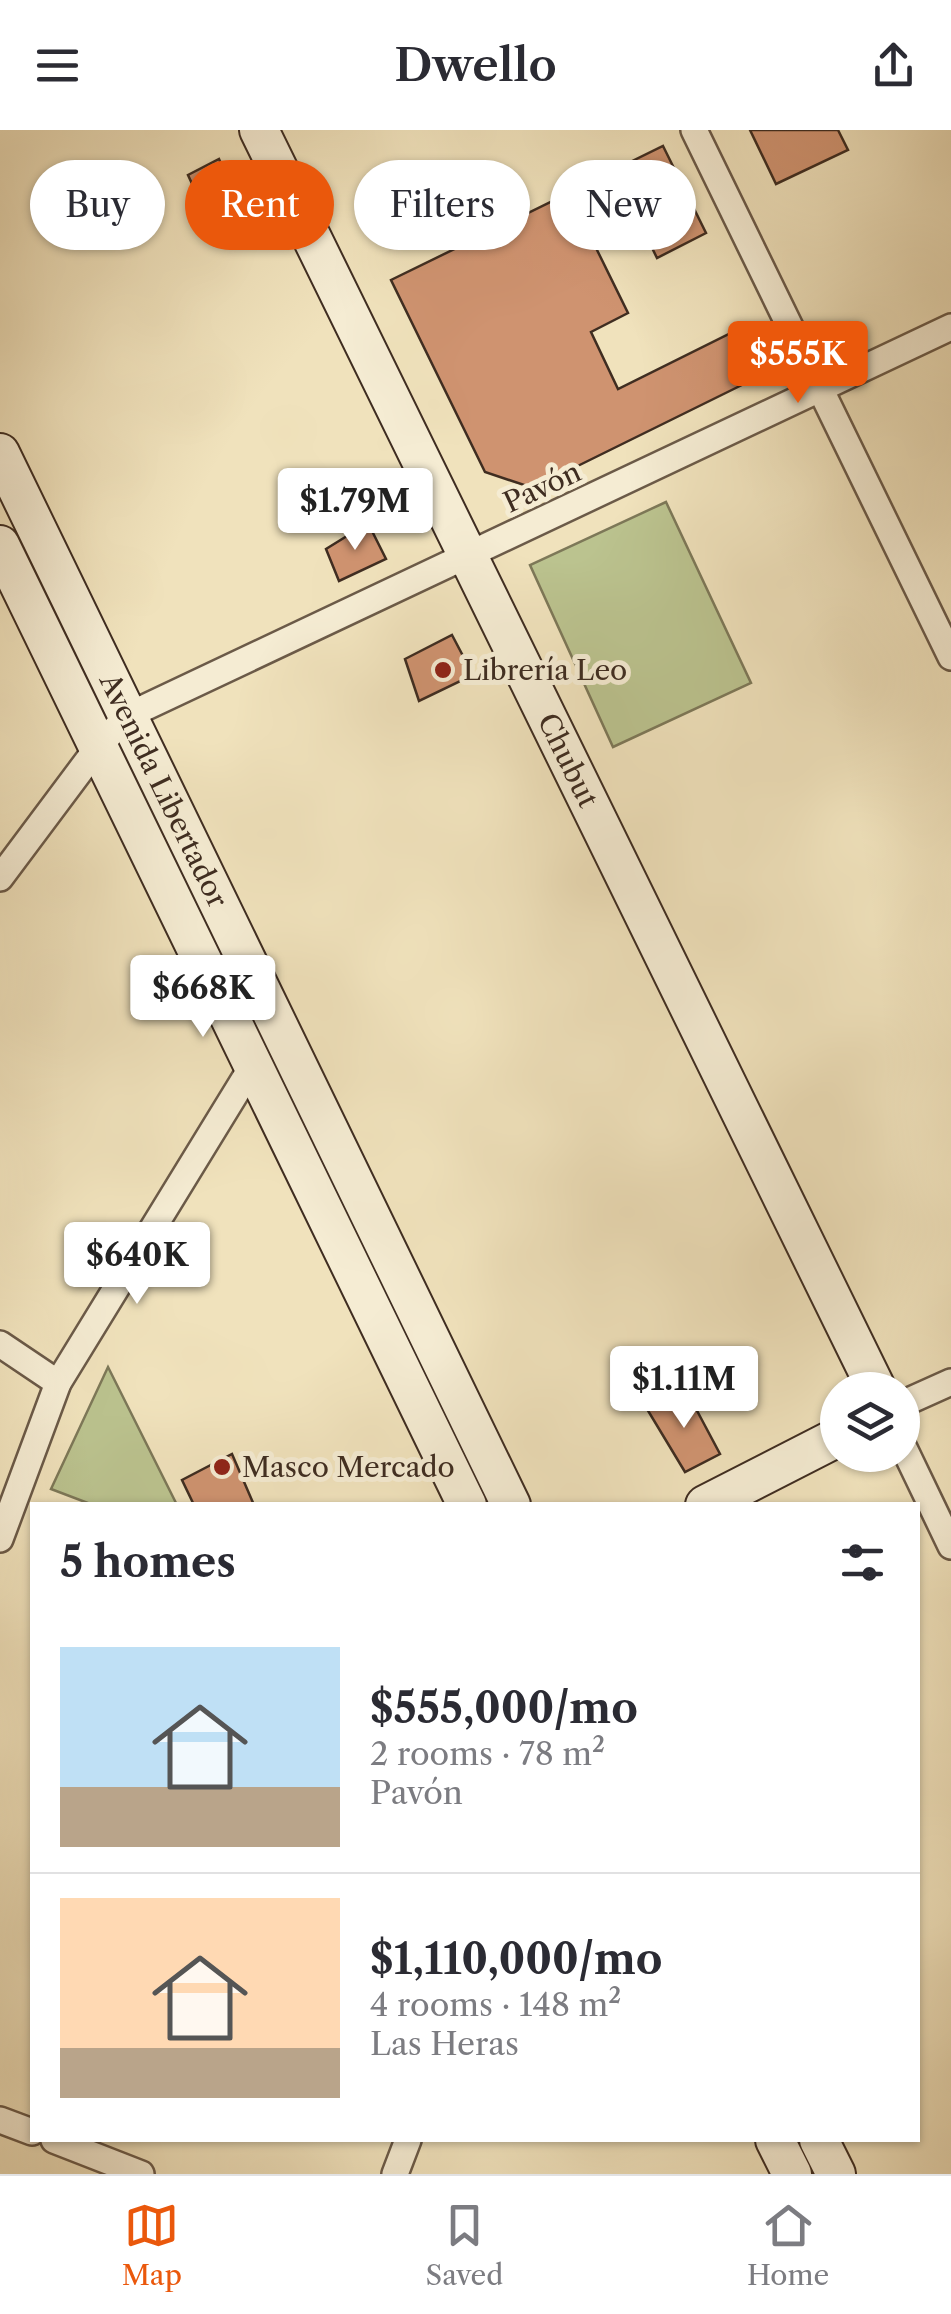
<!DOCTYPE html>
<meta charset="utf-8">
<style>
:root{--surface:#fff;--page:#f7f7f7;--text:#2b2b33;--muted:#7c7c81;--line:#e1e1e2;--accent:#ea580c}
body{margin:0;font-family:"Libre Caslon Text",serif;background:var(--page);color:var(--text);height:100vh;display:flex;flex-direction:column;font-size:38px;white-space:nowrap}
*{box-sizing:border-box;margin:0}
p{font-size:32px;color:var(--muted)}
.icon{flex:none;width:55px;height:55px;fill:none;stroke:currentColor;stroke-width:2;stroke-linecap:round;stroke-linejoin:round}
.map{position:relative;flex:1;overflow:hidden}
.drawer{position:absolute;left:30px;top:1372px;width:890px;height:640px;display:flex;flex-direction:column;background:var(--surface);border-radius:0px;box-shadow:0 2px 8px #0004}
.drawer>*{flex:none}
.banner{position:absolute;left:30px;top:30px;width:892px;height:90px;display:flex;gap:20px}
.tools{position:absolute;left:820px;top:1242px;display:grid;gap:20px}
.tools a{display:grid;place-items:center;width:100px;height:100px;border-radius:50%;background:var(--surface);box-shadow:0 2px 8px #0004;font-size:50px}
.price{position:absolute;translate:-50% -85px;padding:0 22px;border-radius:10px;background:#fff;color:#222;font-size:32px;line-height:65px;filter:drop-shadow(0 2px 5px #0008)}
.price::after{content:'';position:absolute;left:50%;top:60px;width:30px;height:22px;margin-left:-15px;background:inherit;clip-path:polygon(0 0,100% 0,50% 100%)}
.price.active{background:var(--accent);color:#fff}
ul{padding:0;list-style:none}
li{display:flex;align-items:center;gap:30px;height:250px;padding:0 30px}
li+li{border-top:2px solid var(--line)}
li span{display:grid;place-items:center;flex:none;width:280px;height:200px;border-radius:0px;color:#555}
li>.icon{margin-inline-start:auto}
span .icon{width:120px;height:120px;fill:#fffc;stroke-width:1}
li b{font-size:42px}
h2{display:flex;justify-content:space-between;align-items:center;height:120px;padding:0 30px;font-size:42px}
.chip{padding:0 35px;border-radius:45px;background:var(--surface);box-shadow:0 2px 8px #0004;font-size:35px;line-height:90px}
.chip.active{background:var(--accent);color:#fff}
header{display:flex;justify-content:space-between;align-items:center;height:130px;padding:0 30px;background:var(--surface);font-size:45px;font-weight:600}
.tab-bar{display:flex;justify-content:space-around;align-items:center;height:140px;border-top:2px solid var(--line);background:var(--surface);font-size:28px;color:var(--muted)}
.tab-bar a{display:grid;justify-items:center;gap:5px}
.tab-bar .active{color:var(--accent)}
.map>svg:first-child{display:block}
.green{fill:#bbc38f;stroke:#7d7858;stroke-width:2.5}
.building{fill:#cf9370;stroke:#3f2d21;stroke-width:2.5}
.lines{fill:none;stroke-linecap:round;stroke-linejoin:round}
.street-casing{stroke:#6b5a48;stroke-width:30}
.secondary-casing{stroke:#3f2d21;stroke-width:42}
.street{stroke:#f5ecd3;stroke-width:25}
.secondary{stroke:#f5ecd3;stroke-width:38}
.poi-dot{fill:#8f2418;stroke:#f5ecd3;stroke-width:4}
.labels{text-anchor:middle;dominant-baseline:central;stroke-width:10;stroke-linejoin:round;paint-order:stroke}
.street-label{font-size:28px;fill:#3f2d21;stroke:#f5ecd3}
.poi-label{font-size:28px;fill:#3f2d21;stroke:#f5ecd3;text-anchor:start}
</style>
<header><svg class="icon" aria-label="menu" viewBox="0 0 24 24"><path d="M4 6h16M4 12h16M4 18h16"/></svg>Dwello<svg class="icon" aria-label="share" viewBox="0 0 24 24"><path d="M12 15V3M7 8l5-5 5 5M5 13v7h14v-7"/></svg></header>
<div class="map">
<svg width="951" height="2044" viewBox="0 0 951 2044">
<rect width="100%" height="100%" fill="#f0e2bc"/>
<filter id="stains"><feTurbulence type="fractalNoise" baseFrequency=".002" numOctaves="4"/><feColorMatrix values="0 0 0 0 .2 0 0 0 0 .09 0 0 0 0 .02 0 0 0 .5 -.17"/></filter>
<radialGradient id="worn" r=".72"><stop offset=".6" stop-color="#630" stop-opacity="0"/><stop offset="1" stop-color="#630" stop-opacity=".3"/></radialGradient>
<g class="green">
<polygon points="666,372 751,553 613,617 530,435"/>
<polygon points="108,1237 177,1375 93,1375 51,1359"/>
</g>
<g class="building">
<polygon points="750,0 838,0 848,20 776,54"/>
<polygon points="663,16 706,103 657,128 614,40"/>
<polygon points="219,29 237,69 207,86 188,45"/>
<polygon points="569,63 628,183 591,202 618,259 735,201 758,247 533,358 485,342 391,150"/>
<polygon points="368,393 386,429 339,451 326,419"/>
<polygon points="452,505 473,545 419,571 405,529"/>
<polygon points="686,1260 720,1324 685,1342 647,1279"/>
<polygon points="232,1324 254,1375 194,1375 182,1350"/>
</g>
<g class="lines">
<defs>
<g id="street">
<polyline points="694,0 951,527"/>
<polyline points="0,748 98,617 127,586 951,197"/>
<polyline points="0,1214 58,1253"/>
<polyline points="902,1274 951,1252"/>
<polyline points="902,1314 951,1416"/>
<polyline points="0,1409 58,1253 253,935"/>
<polyline points="0,1990 32,2002"/>
<polyline points="54,2010 141,2044"/>
<polyline points="395,2044 408,2010"/>
</g>
<g id="secondary">
<path id="s1" d="M259,0L877,1260"/>
<path id="s2" d="M0,323L511,1375"/>
<polyline points="0,415 467,1375"/>
<polyline points="705,1375 838,1307"/>
<polyline points="775,2010 792,2044"/>
<polyline points="819,2010 836,2044"/>
</g>
</defs>
<use href="#street" class="street-casing"/>
<use href="#secondary" class="secondary-casing"/>
<use href="#street" class="street"/>
<use href="#secondary" class="secondary"/>
</g>
<g class="poi-dot">
<circle cx="443" cy="540" r="10"/>
<circle cx="222" cy="1337" r="10"/>
</g>
<g class="labels">
<g class="street-label">
<text transform="translate(542 357) rotate(-25)">Pavón</text>
<text stroke="none"><textPath href="#s1" startOffset="702">Chubut</textPath></text>
<text stroke="none"><textPath href="#s2" startOffset="375">Avenida Libertador</textPath></text>
</g>
<g class="poi-label">
<text x="463" y="540">Librería Leo</text>
<text x="242" y="1337">Masco Mercado</text>
</g>
</g>
<rect width="100%" height="100%" filter="url(#stains)"/>
<rect width="100%" height="100%" fill="url(#worn)"/>
</svg>
<div class="tools">
<a><svg class="icon" aria-label="layers" viewBox="0 0 24 24"><path d="M12 4l9 5-9 5-9-5zM3 14l9 5 9-5"/></svg></a>
</div>
<b class="price active" style="left:798px;top:276px">$555K</b>
<b class="price" style="left:355px;top:423px">$1.79M</b>
<b class="price" style="left:203px;top:910px">$668K</b>
<b class="price" style="left:137px;top:1177px">$640K</b>
<b class="price" style="left:684px;top:1301px">$1.11M</b>
<div class="banner">
<a class="chip">Buy</a>
<a class="chip active">Rent</a>
<a class="chip">Filters</a>
<a class="chip">New</a>
</div>
<section class="drawer">
<h2>5 homes<svg class="icon" aria-label="filters" viewBox="0 0 24 24"><path d="M4 7h16M4 17h16"/><circle cx="9" cy="7" r="2"/><circle cx="15" cy="17" r="2"/></svg></h2>
<ul>
<li><span style="background:linear-gradient(#bfe0f5 70%,#b9a48a 0)"><svg class="icon" aria-label="home" viewBox="0 0 24 24"><path d="M3 11l9-7 9 7M6 9v11h12V9"/></svg></span><div><b>$555,000/mo</b><p>2 rooms · 78 m²</p><p>Pavón</p></div></li>
<li><span style="background:linear-gradient(#ffd9b3 75%,#b9a48a 0)"><svg class="icon" aria-label="home" viewBox="0 0 24 24"><path d="M3 11l9-7 9 7M6 9v11h12V9"/></svg></span><div><b>$1,110,000/mo</b><p>4 rooms · 148 m²</p><p>Las Heras</p></div></li>
</ul>
</section>
</div>
<nav class="tab-bar">
<a class="active"><svg class="icon" aria-label="map" viewBox="0 0 24 24"><path d="M3 6l6-2 6 2 6-2v14l-6 2-6-2-6 2zM9 4v14M15 6v14"/></svg>Map</a>
<a><svg class="icon" aria-label="saved" viewBox="0 0 24 24"><path d="M7 4h10v16l-5-4-5 4z"/></svg>Saved</a>
<a><svg class="icon" aria-label="home" viewBox="0 0 24 24"><path d="M3 11l9-7 9 7M6 9v11h12V9"/></svg>Home</a>
</nav>
